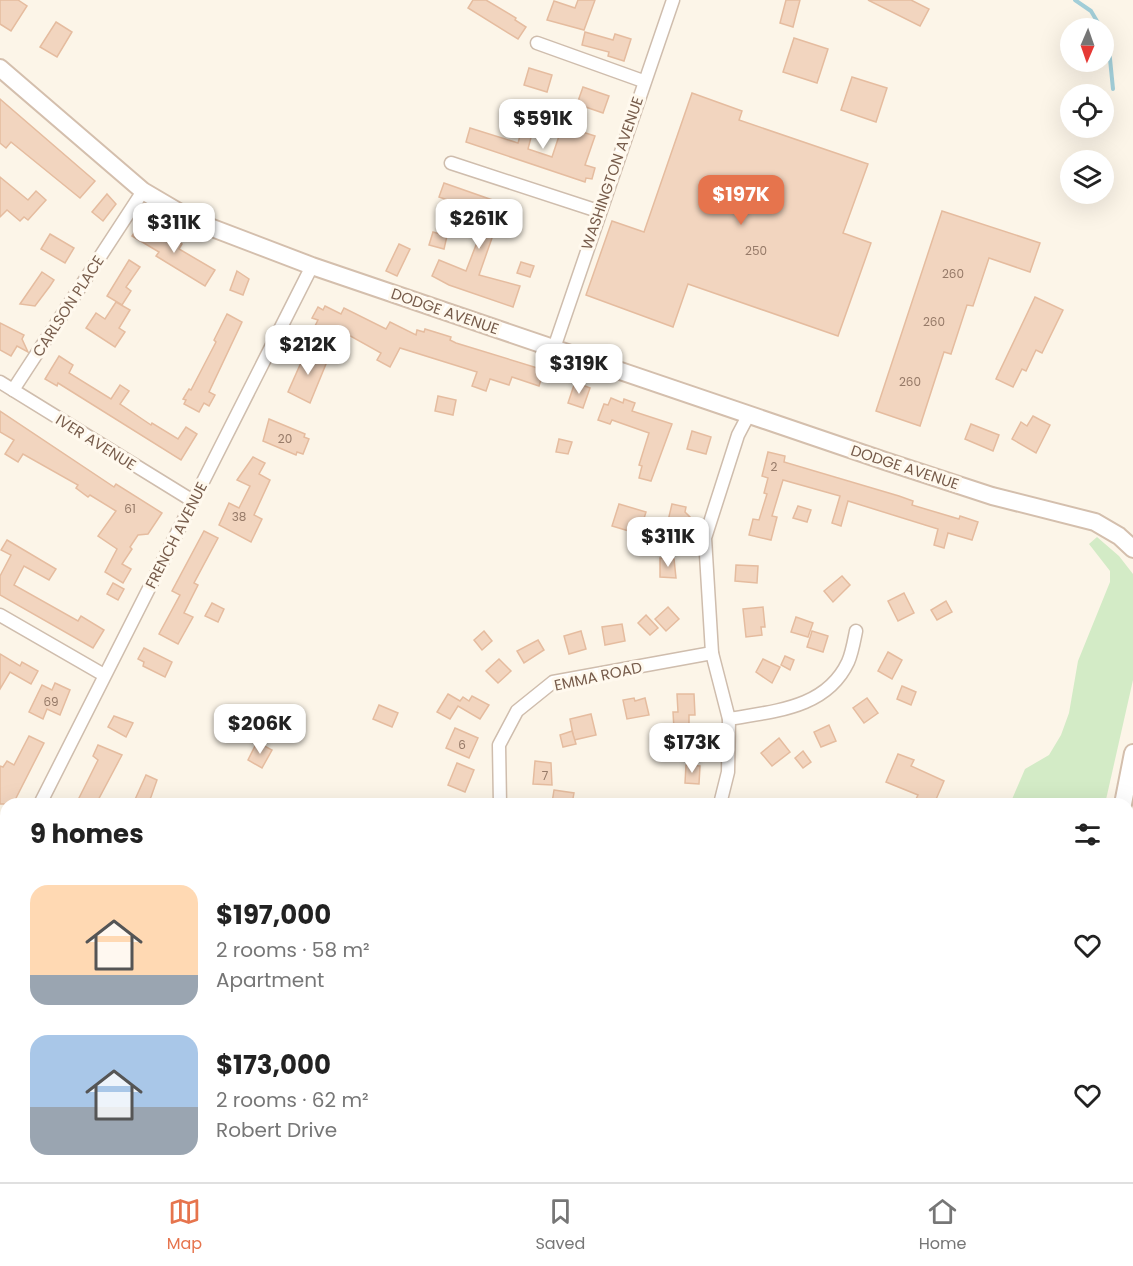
<!DOCTYPE html>
<meta charset="utf-8">
<style>
:root{--surface:#fff;--page:#f6f6f6;--text:#222;--muted:#767676;--line:#e0e0e0;--accent:#e6744d}
body{margin:0;font-family:Poppins,sans-serif;background:var(--page);color:var(--text);height:100vh;display:flex;flex-direction:column;font-size:22px;white-space:nowrap}
*{box-sizing:border-box;margin:0}
p{font-size:20px;color:var(--muted)}
.icon{flex:none;width:33px;height:33px;fill:none;stroke:currentColor;stroke-width:2;stroke-linecap:round;stroke-linejoin:round}
.map{position:relative;flex:1;overflow:hidden}
.drawer{position:absolute;left:0px;top:798px;width:1134px;height:384px;display:flex;flex-direction:column;background:var(--surface);border-radius:18px 18px 0 0;box-shadow:0 6px 24px #0002}
.drawer>*{flex:none}
.needle{width:39px;rotate:182deg}
.tools{position:absolute;left:1060px;top:18px;display:grid;gap:12px}
.tools a{display:grid;place-items:center;width:54px;height:54px;border-radius:50%;background:var(--surface);box-shadow:0 6px 24px #0002;font-size:30px}
.price{position:absolute;translate:-50% -51px;padding:0 14px;border-radius:12px;background:#fff;color:#222;font-size:20px;line-height:39px;filter:drop-shadow(0 2px 3px #0008)}
.price::after{content:'';position:absolute;left:50%;top:36px;width:18px;height:14px;margin-left:-9px;background:inherit;clip-path:polygon(0 0,100% 0,50% 100%)}
.price.current{background:var(--accent);color:#fff}
ul{padding:0;list-style:none}
li{display:flex;align-items:center;gap:18px;height:150px;padding:0 30px}
li span{display:grid;place-items:center;flex:none;width:168px;height:120px;border-radius:18px;color:#555}
li>.icon{margin-inline-start:auto}
span .icon{width:72px;height:72px;fill:#fffc;stroke-width:1}
li b{font-size:26px}
h2{display:flex;justify-content:space-between;align-items:center;height:72px;padding:0 30px;font-size:26px}
.tab-bar{display:flex;justify-content:space-around;align-items:center;height:84px;border-top:2px solid var(--line);background:var(--surface);font-size:16px;color:var(--muted)}
.tab-bar a{display:grid;justify-items:center;gap:3px}
.tab-bar .current{color:var(--accent)}
.map>svg:first-child{display:block}
.green{fill:#d3ebc6}
.lines{fill:none;stroke-linecap:round;stroke-linejoin:round}
.stream{stroke:#a2ced8;stroke-width:4}
.river{stroke:#bcdfe7;stroke-width:22}
.building{fill:#f2d5bf;stroke:#e5bc9f;stroke-width:1.5}
.minor-casing{stroke:#cfbdad;stroke-width:15}
.secondary-casing{stroke:#d4bfad;stroke-width:20}
.minor{stroke:#fff;stroke-width:12}
.secondary{stroke:#fff;stroke-width:16}
.labels{text-anchor:middle;dominant-baseline:central;stroke-width:6;stroke-linejoin:round;paint-order:stroke}
.number-label{font-size:12px;fill:#967a68}
.street-label{font-size:15px;fill:#775c4b;stroke:#fff9ee}
</style>
<div class="map">
<svg width="1133" height="1182" viewBox="0 0 1133 1182">
<rect width="100%" height="100%" fill="#fcf5e8"/>
<g class="green">
<polygon points="1097,537 1119,556 1133,574 1133,680 1105,804 1010,804 1025,769 1049,755 1061,735 1069,713 1078,661 1110,582 1110,571 1089,544"/>
<polygon points="1128,946 1133,948 1133,1014 1128,1013"/>
<polygon points="27,1176 296,1176 294,1182 24,1182"/>
</g>
<g class="lines">
<g class="stream">
<polyline points="1075,0 1091,11 1101,28"/>
<polyline points="1104,34 1109,49 1113,89"/>
</g>
<polyline class="river" points="857,1182 861,1176"/>
</g>
<g class="building">
<polygon points="0,0 18,0 27,6 11,31 0,24"/>
<polygon points="473,0 486,0 516,18 515,20 526,27 518,39 468,8"/>
<polygon points="578,0 595,0 584,30 547,20 554,1 575,8"/>
<polygon points="786,0 800,0 793,27 780,23"/>
<polygon points="868,0 911,0 929,9 920,26"/>
<polygon points="56,22 72,32 57,57 40,47"/>
<polygon points="585,32 613,40 615,34 631,39 624,61 608,56 609,52 582,45"/>
<polygon points="794,38 828,49 817,83 783,72"/>
<polygon points="529,68 552,75 547,92 524,85"/>
<polygon points="852,77 887,88 876,122 841,110"/>
<polygon points="583,87 609,96 603,113 577,104"/>
<polygon points="692,93 742,111 739,120 868,164 843,233 871,243 838,336 688,284 673,327 586,295 612,221 644,232"/>
<polygon points="0,99 95,181 80,198 11,142 6,148 0,143"/>
<polygon points="526,115 536,118 528,149 552,157 561,130 571,133 573,129 595,136 585,165 595,168 592,179 586,178 585,182 466,142 470,128 518,143"/>
<polygon points="0,177 28,200 36,191 46,200 28,220 24,217 20,221 7,210 0,217"/>
<polygon points="444,183 521,210 517,224 499,218 479,275 520,286 513,307 449,285 432,276 439,260 466,271 476,245 480,247 490,215 439,197"/>
<polygon points="107,194 116,204 103,221 92,212"/>
<polygon points="942,211 1040,243 1030,272 989,258 973,306 967,305 951,354 944,352 920,426 876,411"/>
<polygon points="141,222 182,244 179,249 215,270 205,286 156,256 159,252 132,236"/>
<polygon points="433,232 447,236 444,249 429,245"/>
<polygon points="50,234 74,248 65,263 41,249"/>
<polygon points="399,244 410,249 397,276 386,271"/>
<polygon points="129,260 140,267 126,287 131,291 122,305 107,296"/>
<polygon points="521,262 534,266 530,277 517,273"/>
<polygon points="237,271 249,279 243,295 230,290"/>
<polygon points="42,272 54,280 50,286 35,306 20,304"/>
<polygon points="1035,297 1063,310 1042,353 1036,350 1026,371 1022,369 1013,387 996,379"/>
<polygon points="116,302 130,310 119,328 125,332 115,347 86,328 96,313 105,319"/>
<polygon points="325,306 341,314 344,308 386,329 390,322 416,335 417,330 424,332 425,329 451,337 450,340 456,343 544,370 539,386 512,377 509,385 490,379 486,391 472,386 477,372 400,348 390,367 377,360 381,353 338,329 334,338 314,328 318,320 312,318 318,307 323,310"/>
<polygon points="227,314 242,322 209,392 215,395 209,406 204,403 199,412 184,404 186,400 183,399 189,389 191,390 216,342 214,340"/>
<polygon points="0,323 24,335 22,339 28,352 17,346 11,356 0,350"/>
<polygon points="307,349 328,359 310,403 288,392"/>
<polygon points="59,356 73,365 69,373 111,399 120,385 129,391 120,404 151,425 152,423 178,439 186,427 197,434 181,460 58,383 57,386 45,379"/>
<polygon points="575,382 590,388 583,408 568,403"/>
<polygon points="438,396 456,400 453,415 435,411"/>
<polygon points="611,398 623,403 624,399 635,403 632,411 672,424 651,481 639,478 642,466 639,465 649,433 612,420 610,424 598,420 604,404 608,405"/>
<polygon points="0,411 114,487 116,484 162,513 148,534 138,535 130,547 132,549 122,564 131,569 123,583 105,572 117,549 98,536 116,511 90,495 88,497 76,488 78,485 23,454 18,462 5,454 14,440 0,432"/>
<polygon points="1033,416 1050,425 1036,453 1012,439 1021,422 1027,426"/>
<polygon points="269,419 305,434 304,437 309,439 303,454 297,452 296,455 263,441"/>
<polygon points="971,424 999,435 993,451 965,439"/>
<polygon points="692,431 711,437 706,454 687,449"/>
<polygon points="559,439 572,442 568,454 556,452"/>
<polygon points="768,452 785,456 784,462 899,496 913,501 912,505 959,519 960,516 978,522 972,540 948,533 944,548 934,545 938,529 848,501 841,526 832,523 840,496 783,480 772,516 777,517 771,540 749,535 753,519 759,520 767,494 764,493 768,478 762,476"/>
<polygon points="253,457 265,463 259,474 270,480 254,515 262,519 251,542 219,525 229,503 239,508 250,486 237,480"/>
<polygon points="619,504 646,512 639,534 612,526"/>
<polygon points="672,504 686,507 685,512 690,517 684,519 682,528 667,525"/>
<polygon points="798,506 811,510 807,522 793,518"/>
<polygon points="204,531 218,538 194,583 198,585 184,613 193,617 178,644 159,634 180,595 172,591"/>
<polygon points="7,540 56,569 49,580 24,566 14,585 78,621 81,616 104,630 93,648 0,595 0,576 11,555 1,550"/>
<polygon points="660,558 674,559 676,578 660,577"/>
<polygon points="736,565 758,566 757,583 735,581"/>
<polygon points="842,576 850,585 833,602 824,591"/>
<polygon points="113,583 124,589 118,600 107,594"/>
<polygon points="904,593 914,613 898,621 888,601"/>
<polygon points="946,601 952,612 937,620 931,610"/>
<polygon points="212,603 224,609 218,622 205,616"/>
<polygon points="668,607 679,619 666,631 655,619"/>
<polygon points="763,607 765,627 761,627 762,635 746,637 743,609"/>
<polygon points="646,615 658,628 650,635 638,623"/>
<polygon points="796,617 813,623 808,637 791,632"/>
<polygon points="622,624 625,641 605,645 602,627"/>
<polygon points="484,631 492,641 482,650 474,640"/>
<polygon points="581,631 586,649 569,654 564,636"/>
<polygon points="812,631 828,636 823,652 807,647"/>
<polygon points="538,640 544,650 524,663 517,651"/>
<polygon points="144,648 172,662 165,677 143,666 144,662 138,659"/>
<polygon points="888,652 902,660 892,679 878,671"/>
<polygon points="0,654 20,666 22,662 38,671 31,684 10,672 0,689"/>
<polygon points="785,656 794,660 790,670 781,665"/>
<polygon points="499,659 511,671 498,683 486,671"/>
<polygon points="763,659 780,667 772,683 756,672"/>
<polygon points="55,683 70,690 60,715 47,709 43,719 29,712 42,685 52,690"/>
<polygon points="902,686 916,692 911,705 897,699"/>
<polygon points="448,694 460,701 463,697 469,701 472,696 489,705 480,719 458,706 450,719 437,712"/>
<polygon points="677,694 694,694 695,715 689,715 689,728 674,729 673,712 678,712"/>
<polygon points="634,698 635,701 645,698 649,715 627,719 623,700"/>
<polygon points="867,698 878,713 864,723 853,708"/>
<polygon points="379,705 398,713 392,727 373,719"/>
<polygon points="591,714 596,735 574,740 570,719"/>
<polygon points="114,716 133,723 126,737 108,727"/>
<polygon points="829,725 836,741 821,747 814,732"/>
<polygon points="455,728 478,738 469,758 446,748"/>
<polygon points="572,731 576,744 563,747 560,735"/>
<polygon points="29,736 44,743 13,804 0,804 0,766 3,767 7,761 14,765"/>
<polygon points="779,738 790,752 772,766 761,753"/>
<polygon points="257,742 272,750 262,768 248,760"/>
<polygon points="98,745 122,755 96,804 76,804 98,760 93,756"/>
<polygon points="803,751 811,762 803,768 795,758"/>
<polygon points="898,754 914,760 911,766 944,781 934,804 915,801 918,795 886,782"/>
<polygon points="535,761 551,763 552,785 533,784"/>
<polygon points="457,763 474,770 465,792 448,785"/>
<polygon points="686,765 700,766 699,784 685,783"/>
<polygon points="146,775 157,780 151,797 147,804 133,804"/>
<polygon points="554,790 574,793 572,804 552,803"/>
</g>
<g class="lines">
<defs>
<g id="minor">
<polyline points="537,43 643,81"/>
<polyline points="451,163 598,211"/>
<polyline points="554,348 673,0"/>
<polyline points="0,382 193,501"/>
<polyline points="13,390 143,191"/>
<polyline points="0,615 104,675"/>
<path d="M729,719C773,711 826,709 848,662C852,653 854,641 856,631"/>
<polyline points="40,804 312,266"/>
<polyline points="500,804 499,745 517,711 553,682 712,653"/>
<polyline points="720,804 728,772 729,719 712,653 705,538 738,435 749,414"/>
<polyline points="0,848 6,852"/>
<polyline points="0,882 6,870"/>
<polyline points="1128,1027 1133,1028"/>
<polyline points="576,1182 579,1176"/>
<polyline points="725,1182 728,1176"/>
<polyline points="1035,1182 1037,1176"/>
</g>
<g id="secondary">
<polyline points="0,68 143,191 194,221 312,266 885,461 992,496 1095,522 1119,536 1133,549"/>
<polyline points="1123,804 1133,753"/>
<polyline points="1128,884 1133,892"/>
</g>
</defs>
<use href="#minor" class="minor-casing"/>
<use href="#secondary" class="secondary-casing"/>
<use href="#minor" class="minor"/>
<use href="#secondary" class="secondary"/>
</g>
<g class="labels">
<g class="number-label">
<text x="756" y="250">250</text>
<text x="953" y="273">260</text>
<text x="934" y="321">260</text>
<text x="910" y="381">260</text>
<text x="285" y="438">20</text>
<text x="774" y="466">2</text>
<text x="130" y="508">61</text>
<text x="239" y="516">38</text>
<text x="51" y="701">69</text>
<text x="462" y="744">6</text>
<text x="545" y="775">7</text>
</g>
<g class="street-label">
<text transform="translate(612 173) rotate(-71)">WASHINGTON AVENUE</text>
<text transform="translate(68 306) rotate(-57)">CARLSON PLACE</text>
<text transform="translate(445 311) rotate(19)">DODGE AVENUE</text>
<text transform="translate(96 442) rotate(32)">IVER AVENUE</text>
<text transform="translate(905 467) rotate(18)">DODGE AVENUE</text>
<text transform="translate(176 535) rotate(-63)">FRENCH AVENUE</text>
<text transform="translate(598 676) rotate(-12)">EMMA ROAD</text>
</g>
</g>
</svg>
<div class="tools">
<a><svg class="needle" viewBox="-14 -14 28 28"><path d="M0-13l5 13h-10z" fill="#e53935"/><path d="M0 13l5-13h-10z" fill="#767676"/></svg></a>
<a><svg class="icon" aria-label="locate" viewBox="0 0 24 24"><circle cx="12" cy="12" r="6"/><path d="M12 2v4M12 18v4M2 12h4M18 12h4"/></svg></a>
<a><svg class="icon" aria-label="layers" viewBox="0 0 24 24"><path d="M12 4l9 5-9 5-9-5zM3 14l9 5 9-5"/></svg></a>
</div>
<b class="price" style="left:543px;top:150px">$591K</b>
<b class="price current" style="left:741px;top:226px">$197K</b>
<b class="price" style="left:479px;top:250px">$261K</b>
<b class="price" style="left:174px;top:254px">$311K</b>
<b class="price" style="left:308px;top:376px">$212K</b>
<b class="price" style="left:579px;top:395px">$319K</b>
<b class="price" style="left:668px;top:568px">$311K</b>
<b class="price" style="left:260px;top:755px">$206K</b>
<b class="price" style="left:692px;top:774px">$173K</b>
<section class="drawer">
<h2>9 homes<svg class="icon" aria-label="filters" viewBox="0 0 24 24"><path d="M4 7h16M4 17h16"/><circle cx="9" cy="7" r="2"/><circle cx="15" cy="17" r="2"/></svg></h2>
<ul>
<li><span style="background:linear-gradient(#ffd9b3 75%,#9aa5b1 0)"><svg class="icon" aria-label="home" viewBox="0 0 24 24"><path d="M3 11l9-7 9 7M6 9v11h12V9"/></svg></span><div><b>$197,000</b><p>2 rooms · 58 m²</p><p>Apartment</p></div><svg class="icon" aria-label="heart" viewBox="0 0 24 24"><path d="M12 20l-8-8c-3-5 5-10 8-4 3-6 11-1 8 4z"/></svg></li>
<li><span style="background:linear-gradient(#a9c7e8 60%,#9aa5b1 0)"><svg class="icon" aria-label="home" viewBox="0 0 24 24"><path d="M3 11l9-7 9 7M6 9v11h12V9"/></svg></span><div><b>$173,000</b><p>2 rooms · 62 m²</p><p>Robert Drive</p></div><svg class="icon" aria-label="heart" viewBox="0 0 24 24"><path d="M12 20l-8-8c-3-5 5-10 8-4 3-6 11-1 8 4z"/></svg></li>
</ul>
</section>
</div>
<nav class="tab-bar">
<a class="current"><svg class="icon" aria-label="map" viewBox="0 0 24 24"><path d="M3 6l6-2 6 2 6-2v14l-6 2-6-2-6 2zM9 4v14M15 6v14"/></svg>Map</a>
<a><svg class="icon" aria-label="saved" viewBox="0 0 24 24"><path d="M7 4h10v16l-5-4-5 4z"/></svg>Saved</a>
<a><svg class="icon" aria-label="home" viewBox="0 0 24 24"><path d="M3 11l9-7 9 7M6 9v11h12V9"/></svg>Home</a>
</nav>
